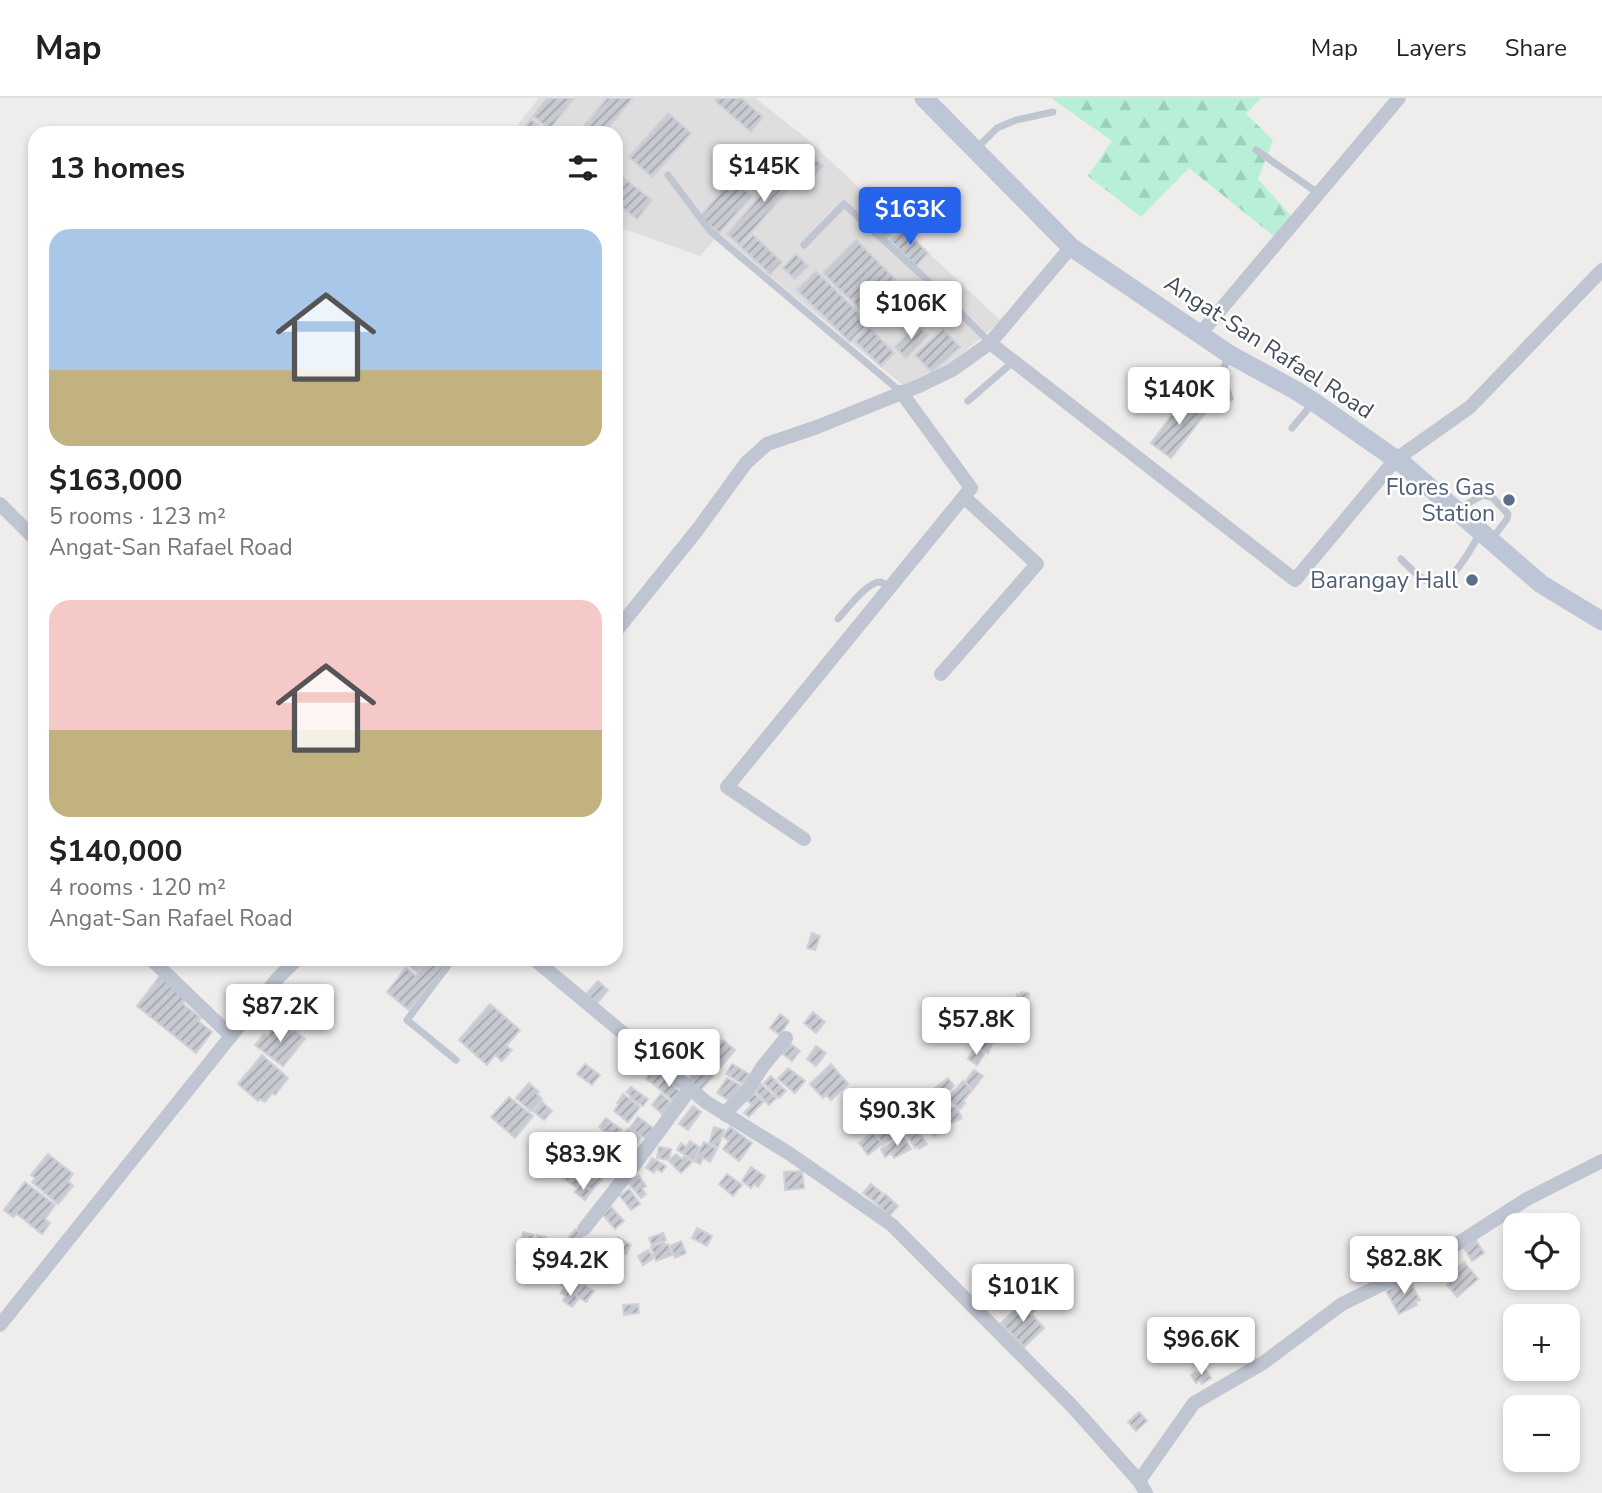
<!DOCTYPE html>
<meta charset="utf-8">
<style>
:root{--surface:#fff;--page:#f2f2f2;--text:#222;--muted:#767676;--line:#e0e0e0;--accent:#2563eb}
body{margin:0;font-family:"Nunito Sans",sans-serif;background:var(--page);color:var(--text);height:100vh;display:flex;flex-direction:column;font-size:26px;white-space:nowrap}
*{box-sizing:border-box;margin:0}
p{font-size:23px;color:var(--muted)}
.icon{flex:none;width:38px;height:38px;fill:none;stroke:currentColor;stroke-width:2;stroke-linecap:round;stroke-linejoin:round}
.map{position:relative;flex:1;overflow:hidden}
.panel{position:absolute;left:28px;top:28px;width:595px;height:840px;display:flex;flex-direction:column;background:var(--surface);border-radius:21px;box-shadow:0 4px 10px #0003}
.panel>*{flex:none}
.controls{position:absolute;left:1503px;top:1115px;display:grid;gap:14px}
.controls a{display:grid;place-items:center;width:77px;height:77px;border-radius:14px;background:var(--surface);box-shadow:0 4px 10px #0003;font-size:35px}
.price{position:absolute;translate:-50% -60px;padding:0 16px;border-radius:7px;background:#fff;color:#222;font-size:23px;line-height:46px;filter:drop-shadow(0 2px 4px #0008)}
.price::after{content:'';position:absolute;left:50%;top:42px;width:21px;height:16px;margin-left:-10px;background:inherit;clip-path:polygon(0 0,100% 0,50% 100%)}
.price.on{background:var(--accent);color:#fff}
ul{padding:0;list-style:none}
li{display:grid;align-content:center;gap:14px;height:371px;padding:0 21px}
li span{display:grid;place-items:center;height:217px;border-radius:21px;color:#555}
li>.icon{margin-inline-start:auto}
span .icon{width:126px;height:126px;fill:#fffc;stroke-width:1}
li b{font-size:30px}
h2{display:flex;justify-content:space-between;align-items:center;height:84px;padding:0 21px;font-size:30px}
header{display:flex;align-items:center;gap:42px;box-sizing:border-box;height:98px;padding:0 35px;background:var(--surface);border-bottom:2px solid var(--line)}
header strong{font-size:33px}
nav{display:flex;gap:38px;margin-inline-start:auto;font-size:24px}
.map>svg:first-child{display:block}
.education{fill:#e0ddde}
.forest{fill:url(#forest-firs)}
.building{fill:url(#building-hatch);stroke:#d0d1d8;stroke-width:2}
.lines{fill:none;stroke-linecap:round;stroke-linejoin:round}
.service{stroke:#bfc6d2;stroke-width:7}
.minor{stroke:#bfc6d2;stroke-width:14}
.secondary{stroke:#bdc6d7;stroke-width:19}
.service-dot{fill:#5c6f8a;stroke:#fff;stroke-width:2.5}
.labels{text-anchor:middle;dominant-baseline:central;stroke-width:5;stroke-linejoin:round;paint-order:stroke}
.street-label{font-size:23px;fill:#444c5a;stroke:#fff}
.service-label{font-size:23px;fill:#4e5e75;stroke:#fff;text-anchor:end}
</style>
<header>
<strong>Map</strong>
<nav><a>Map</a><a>Layers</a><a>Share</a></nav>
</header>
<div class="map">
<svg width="1602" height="1395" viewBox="0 0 1602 1395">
<defs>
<pattern id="forest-firs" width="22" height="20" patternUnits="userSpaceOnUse" patternTransform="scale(1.75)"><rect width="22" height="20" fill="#b7f0d6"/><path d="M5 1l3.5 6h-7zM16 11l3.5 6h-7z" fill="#9fcfba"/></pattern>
<pattern id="building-hatch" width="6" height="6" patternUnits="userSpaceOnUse" patternTransform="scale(1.75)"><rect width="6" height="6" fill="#c8cad2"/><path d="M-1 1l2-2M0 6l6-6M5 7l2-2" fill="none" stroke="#a4a6ad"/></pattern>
</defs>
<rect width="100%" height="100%" fill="#efecec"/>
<polygon class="education" points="539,0 755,0 806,40 1001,223 944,271 904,288 719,137 700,158 616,128 616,35 511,35"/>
<polygon class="forest" points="1051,0 1261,0 1246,16 1273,42 1258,81 1291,118 1274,138 1189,70 1141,119 1088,78 1112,43"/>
<g class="building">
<polygon points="547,0 574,0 550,31 533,18"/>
<polygon points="607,0 633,0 604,35 578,35"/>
<polygon points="718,0 741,0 763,19 751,34 715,3"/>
<polygon points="668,15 691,35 652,79 629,59"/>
<polygon points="531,21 548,35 520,35"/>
<polygon points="805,52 823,68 812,80 795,65"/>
<polygon points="788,66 801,77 740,147 727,136"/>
<polygon points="621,78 652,102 637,121 616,105 616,84"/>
<polygon points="732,81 752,98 719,135 700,119"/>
<polygon points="877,107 898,128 886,140 865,120"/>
<polygon points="903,131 928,155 916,168 891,143"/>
<polygon points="753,137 782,164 770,176 741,149"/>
<polygon points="856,142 904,190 872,223 823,175"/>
<polygon points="796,156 808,168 795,181 783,170"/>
<polygon points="816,173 869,225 850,244 797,192"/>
<polygon points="917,227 928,237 906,260 895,249"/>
<polygon points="869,229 894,255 881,268 855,243"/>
<polygon points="943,231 960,249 932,274 915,257"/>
<polygon points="1186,298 1207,313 1171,360 1151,345"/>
<polygon points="812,835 820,838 815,852 807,850"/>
<polygon points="402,861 429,861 417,874"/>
<polygon points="429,861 451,861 409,912 387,894 406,870 416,878"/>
<polygon points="160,878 188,899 183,906 201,920 198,923 212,934 196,955 137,908"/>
<polygon points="598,883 608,892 597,905 586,896"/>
<polygon points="1021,894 1029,895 1027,908 1016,906 1017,896 1020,897"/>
<polygon points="490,906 520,932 506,948 512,952 502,963 495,957 487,967 459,942"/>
<polygon points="1015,913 1027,921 1021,930 1010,922"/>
<polygon points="813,914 825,924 816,935 804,925"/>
<polygon points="780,916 789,923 780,937 770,930"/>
<polygon points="284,928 292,935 294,932 305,941 283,968 255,947 264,936 268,938 274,929 280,933"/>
<polygon points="987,936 997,941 995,945 993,944 988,955 980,951"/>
<polygon points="723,942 735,952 700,993 688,983"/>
<polygon points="787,943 800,953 792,963 779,953"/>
<polygon points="816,948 826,955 816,968 807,961"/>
<polygon points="975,950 984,956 977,967 968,961"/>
<polygon points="682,956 694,966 686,976 673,966"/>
<polygon points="262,957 288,980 275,997 272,995 265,1004 260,1001 258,1003 238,986"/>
<polygon points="585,966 600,977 592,987 577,976"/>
<polygon points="651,966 664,975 656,988 646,981 649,976 646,974"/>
<polygon points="732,966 749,976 743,986 726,976"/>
<polygon points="831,966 848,986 831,1002 826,997 823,1000 810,986"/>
<polygon points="788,970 805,983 795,995 778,981"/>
<polygon points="974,972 983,978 973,991 965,984"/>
<polygon points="771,978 786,993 779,1000 764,985"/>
<polygon points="666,979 680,994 673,1003 657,989"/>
<polygon points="727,980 741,988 732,1004 717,995"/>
<polygon points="948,980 954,988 941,998 935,990"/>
<polygon points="963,983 972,992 963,1003 965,1005 960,1011 948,1000"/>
<polygon points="529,985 539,994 537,996 542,1001 531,1013 516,1000"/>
<polygon points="761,986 776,1000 769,1007 755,993"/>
<polygon points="631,989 648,1001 643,1008 630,1000 631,998 626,994"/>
<polygon points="753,994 763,1004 749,1019 744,1015 752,1007 746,1001"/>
<polygon points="623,996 640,1009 628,1024 614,1013 619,1006 617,1005"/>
<polygon points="661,996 672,1005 662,1016 652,1007"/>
<polygon points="509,999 533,1018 515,1040 491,1019"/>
<polygon points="927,1003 935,1015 926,1021 918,1009"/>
<polygon points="542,1004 552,1013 544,1022 533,1013"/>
<polygon points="914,1006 926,1022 914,1031 902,1015"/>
<polygon points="693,1008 701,1014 688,1032 679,1026"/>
<polygon points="956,1008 962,1020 948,1027 945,1021 950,1018 947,1012"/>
<polygon points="939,1018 946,1031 934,1038 930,1032 926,1035 922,1029"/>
<polygon points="638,1019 656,1032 648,1042 630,1030"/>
<polygon points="606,1020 622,1032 615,1041 599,1029"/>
<polygon points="890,1026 897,1037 883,1047 876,1036"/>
<polygon points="714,1029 724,1032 718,1049 709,1046"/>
<polygon points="730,1029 752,1045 739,1063 723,1051 729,1043 723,1038"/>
<polygon points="628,1031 640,1039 635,1047 622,1038"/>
<polygon points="917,1031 927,1046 919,1051 917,1048 915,1050 907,1037"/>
<polygon points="873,1034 882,1046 868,1057 859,1045"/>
<polygon points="904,1038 911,1051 894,1060 891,1055 885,1059 881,1051"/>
<polygon points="690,1043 701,1050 693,1062 677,1052 681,1045 686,1049"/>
<polygon points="704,1044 717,1051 710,1064 703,1060 700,1066 694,1063"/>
<polygon points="615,1047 627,1055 621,1064 609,1055"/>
<polygon points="659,1049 671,1051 669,1062 657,1060"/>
<polygon points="48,1056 73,1076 68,1083 73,1088 58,1106 32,1084 35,1080 31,1077"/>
<polygon points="608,1056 621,1065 615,1074 602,1065"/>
<polygon points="676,1056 682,1061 685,1058 692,1064 681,1075 669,1063"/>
<polygon points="561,1060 569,1065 559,1077 552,1072"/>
<polygon points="652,1060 666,1068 662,1074 656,1071 654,1075 646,1070"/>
<polygon points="575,1063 581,1067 584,1064 603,1081 592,1092 573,1076 575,1073 570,1068"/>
<polygon points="751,1069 765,1078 758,1089 754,1086 751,1090 742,1083"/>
<polygon points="566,1073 580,1084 576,1089 561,1079"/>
<polygon points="802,1073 804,1090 785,1092 784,1074"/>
<polygon points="727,1076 742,1087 733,1098 719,1086"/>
<polygon points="639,1078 646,1088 642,1091 646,1096 641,1100 629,1086"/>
<polygon points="25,1084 55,1107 45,1121 50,1125 42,1136 17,1116 13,1119 4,1112"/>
<polygon points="581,1086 591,1093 585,1102 575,1094"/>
<polygon points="871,1086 882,1095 875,1104 863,1095"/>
<polygon points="629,1091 640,1106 631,1112 620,1098"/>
<polygon points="885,1096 898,1108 889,1118 876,1105"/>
<polygon points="611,1109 624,1123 615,1131 603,1117"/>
<polygon points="697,1130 712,1138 707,1148 692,1140"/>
<polygon points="575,1131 583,1137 574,1149 566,1143"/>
<polygon points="523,1134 534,1137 531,1150 520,1147"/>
<polygon points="663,1135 666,1142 652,1148 649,1140"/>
<polygon points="537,1137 546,1139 543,1155 533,1153"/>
<polygon points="618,1139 631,1147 626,1156 612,1149"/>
<polygon points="1476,1142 1484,1155 1472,1163 1464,1150"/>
<polygon points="586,1143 602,1152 597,1161 580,1152"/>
<polygon points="681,1143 686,1155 675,1160 670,1148"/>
<polygon points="664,1144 665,1147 668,1146 672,1157 656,1163 651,1149"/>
<polygon points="549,1145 561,1152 556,1160 544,1153"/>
<polygon points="519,1148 531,1152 526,1169 516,1165"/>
<polygon points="575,1151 590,1160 584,1170 569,1160"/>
<polygon points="648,1152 654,1160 643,1167 638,1158"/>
<polygon points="607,1153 620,1160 614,1170 601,1163"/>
<polygon points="531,1155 543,1163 539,1174 526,1169"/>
<polygon points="561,1155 571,1161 563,1173 554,1166"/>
<polygon points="593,1160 603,1166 598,1176 587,1170"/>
<polygon points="571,1163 584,1172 577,1182 564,1173"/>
<polygon points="1464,1164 1478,1181 1457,1199 1447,1187 1453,1181 1449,1177"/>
<polygon points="552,1169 565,1176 560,1184 547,1177"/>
<polygon points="567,1179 580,1188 575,1196 562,1187"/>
<polygon points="1409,1181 1420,1202 1416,1204 1417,1207 1399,1216 1386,1193"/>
<polygon points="584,1187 594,1193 586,1204 576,1197"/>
<polygon points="564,1190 579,1200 572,1209 563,1203 566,1198 561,1195"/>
<polygon points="1026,1201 1036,1212 1031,1216 1044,1230 1024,1249 1001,1225"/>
<polygon points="638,1206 639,1215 624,1217 623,1207"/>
<polygon points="1205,1271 1211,1280 1202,1286 1200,1282 1196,1285 1191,1277 1195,1274 1197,1276"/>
<polygon points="1139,1314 1147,1323 1136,1333 1128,1324"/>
</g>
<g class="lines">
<g class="service">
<polyline points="977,50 997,30 1016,22 1053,14"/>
<polyline points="1256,52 1318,95"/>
<polyline points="668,77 710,133 901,294"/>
<polyline points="804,147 844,106 938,192 990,245"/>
<path d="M1229,257C1220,274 1223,282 1230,300"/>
<polyline points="968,303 1014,263"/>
<polyline points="1292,330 1312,306"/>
<polyline points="1456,412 1483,397 1493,400 1508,416 1507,421 1492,441"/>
<path d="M1401,461C1409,469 1417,478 1427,483C1451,494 1470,451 1481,434"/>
<path d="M838,521C846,512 868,483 880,484C884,485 887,488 889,490"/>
<polyline points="453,861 407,922 456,962"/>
</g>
<g class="minor">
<polyline points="1200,236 1399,0"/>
<polyline points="990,245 1295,482 1395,362 1470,309 1602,172"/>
<polyline points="0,406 35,441"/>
<polyline points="616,533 698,431 746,365 767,346 817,329 919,288 952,272 990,245 1071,149"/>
<polyline points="941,576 1037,466 964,399"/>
<polyline points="804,741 727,689 971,390 901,294"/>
<polyline points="151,861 231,938"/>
<polyline points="534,861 706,1004 790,1056 892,1127 1072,1308 1139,1383 1146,1395"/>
<polyline points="726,1017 728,1012 747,993 763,968 786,940"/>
<polyline points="584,1131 635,1066 690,991"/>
<polyline points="0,1227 231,938 278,880 297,861"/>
<polyline points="1139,1383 1194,1305 1263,1265 1342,1206 1432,1162 1527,1101 1602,1063"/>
</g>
<polyline class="secondary" points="924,0 1071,149 1229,256 1295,292 1314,304 1404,367 1541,486 1602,523"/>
</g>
<g class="service-dot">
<circle cx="1509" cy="402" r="7"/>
<circle cx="1472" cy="482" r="7"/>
</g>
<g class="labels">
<g class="street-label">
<text transform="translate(1269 249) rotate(33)">Angat-San Rafael Road</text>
</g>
<g class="service-label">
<text x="1495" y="389">Flores Gas<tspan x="1495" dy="26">Station</tspan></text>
<text x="1458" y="482">Barangay Hall</text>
</g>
</g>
</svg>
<div class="controls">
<a><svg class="icon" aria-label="locate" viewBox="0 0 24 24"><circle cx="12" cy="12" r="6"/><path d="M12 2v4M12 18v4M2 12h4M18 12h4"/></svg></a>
<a>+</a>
<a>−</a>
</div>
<b class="price" style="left:764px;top:106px">$145K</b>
<b class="price on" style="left:910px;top:149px">$163K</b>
<b class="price" style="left:911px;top:243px">$106K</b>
<b class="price" style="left:1179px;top:329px">$140K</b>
<b class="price" style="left:280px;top:946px">$87.2K</b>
<b class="price" style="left:976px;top:959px">$57.8K</b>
<b class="price" style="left:669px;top:991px">$160K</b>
<b class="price" style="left:897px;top:1050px">$90.3K</b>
<b class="price" style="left:583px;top:1094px">$83.9K</b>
<b class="price" style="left:1404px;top:1198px">$82.8K</b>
<b class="price" style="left:570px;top:1200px">$94.2K</b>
<b class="price" style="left:1023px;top:1226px">$101K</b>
<b class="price" style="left:1201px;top:1279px">$96.6K</b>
<section class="panel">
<h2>13 homes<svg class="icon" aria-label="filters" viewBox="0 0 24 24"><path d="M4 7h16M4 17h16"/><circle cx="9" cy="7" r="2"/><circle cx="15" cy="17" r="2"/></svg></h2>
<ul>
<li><span style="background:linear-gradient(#a9c7e8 65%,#c2b280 0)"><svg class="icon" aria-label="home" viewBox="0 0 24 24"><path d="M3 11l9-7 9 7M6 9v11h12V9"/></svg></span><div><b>$163,000</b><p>5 rooms · 123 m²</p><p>Angat-San Rafael Road</p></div></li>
<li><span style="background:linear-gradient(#f6c9c9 60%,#c2b280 0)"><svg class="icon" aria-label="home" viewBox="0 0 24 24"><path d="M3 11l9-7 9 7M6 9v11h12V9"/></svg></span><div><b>$140,000</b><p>4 rooms · 120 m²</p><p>Angat-San Rafael Road</p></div></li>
</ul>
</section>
</div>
